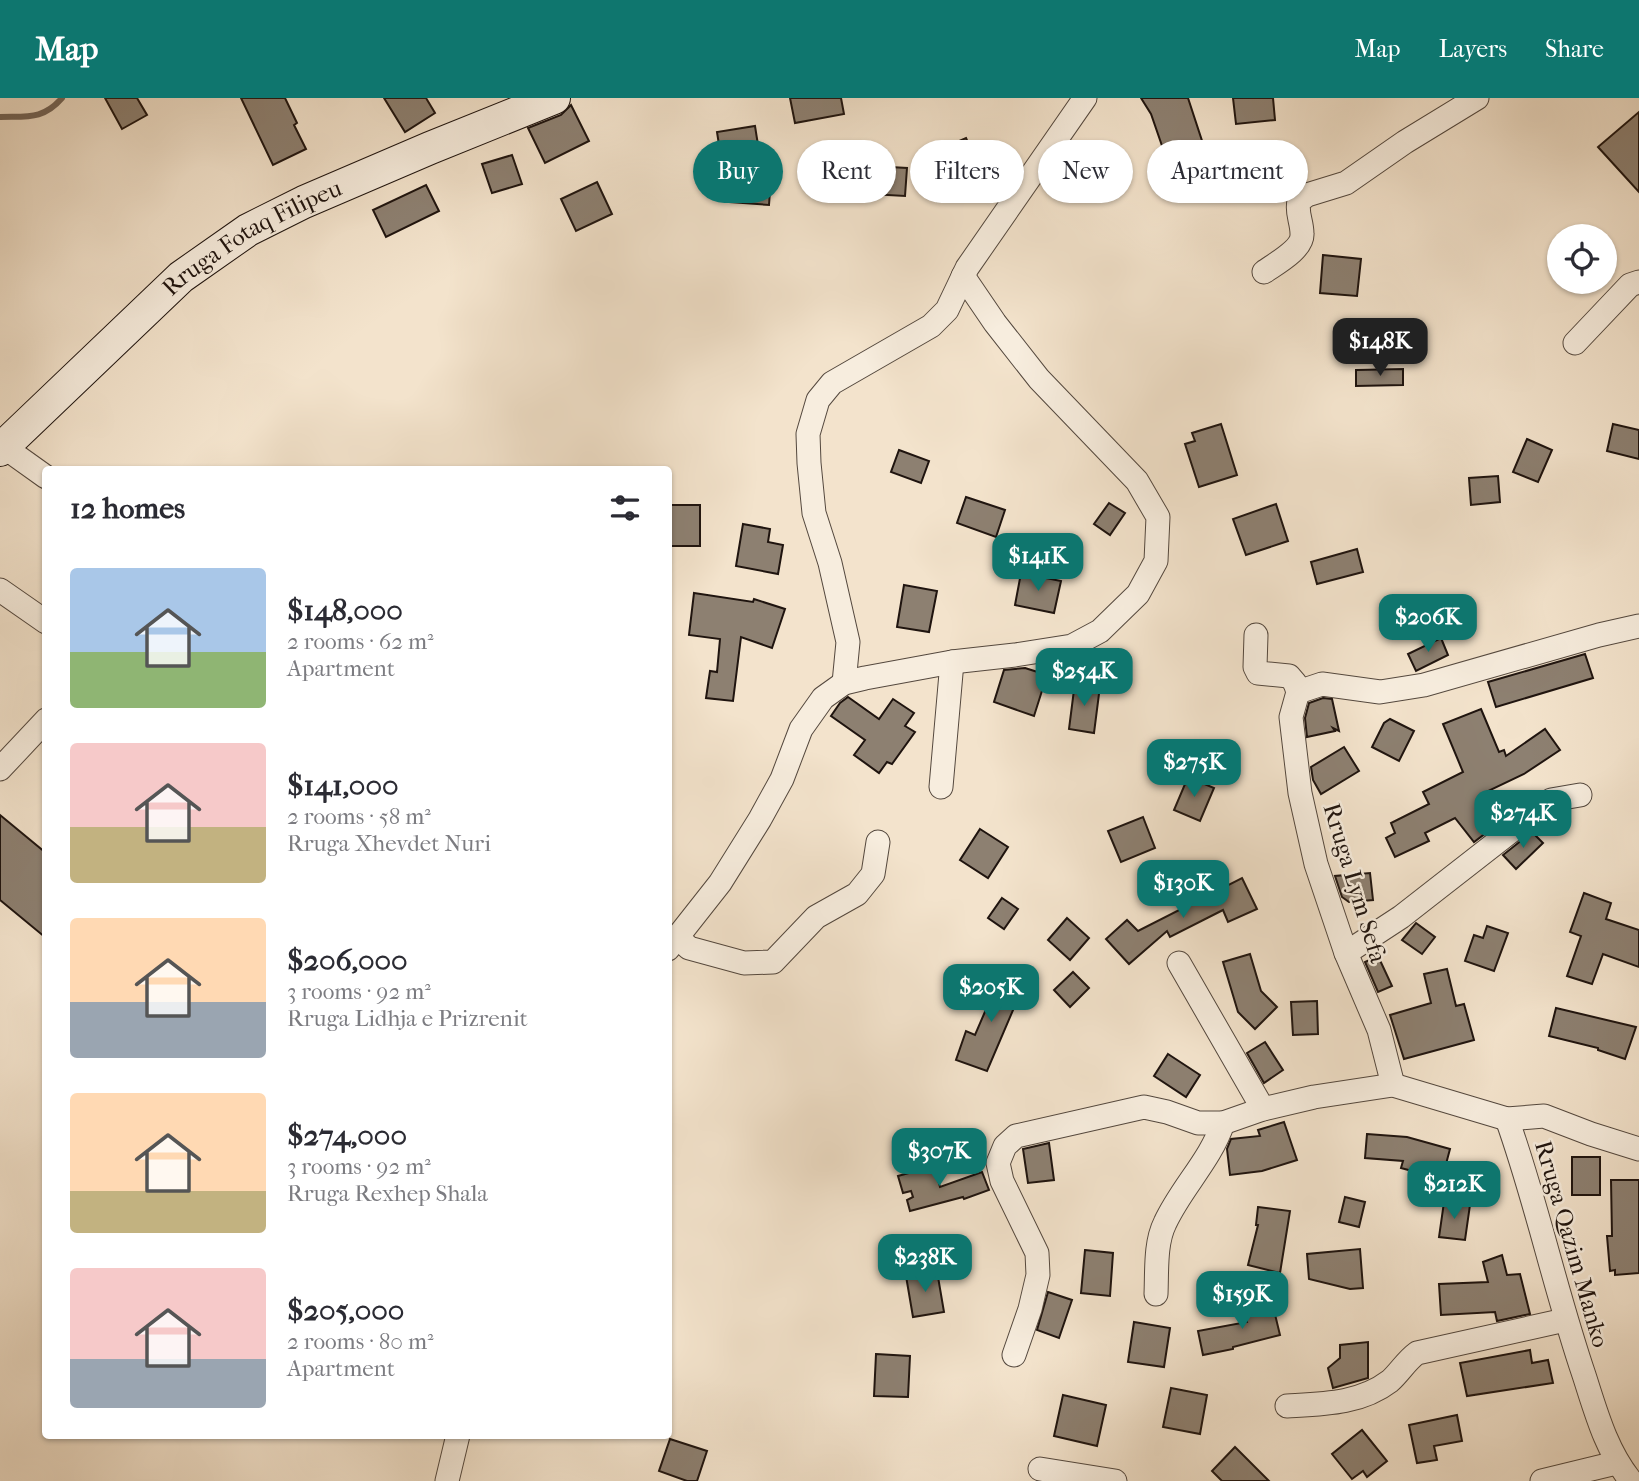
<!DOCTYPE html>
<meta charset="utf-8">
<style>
:root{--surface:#fff;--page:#f7f7f7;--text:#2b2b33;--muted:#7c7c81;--accent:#0f766e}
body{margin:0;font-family:"IM FELL French Canon",serif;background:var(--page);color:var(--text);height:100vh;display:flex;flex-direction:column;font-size:26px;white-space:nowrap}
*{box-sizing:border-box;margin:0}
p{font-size:23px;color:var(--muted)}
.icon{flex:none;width:38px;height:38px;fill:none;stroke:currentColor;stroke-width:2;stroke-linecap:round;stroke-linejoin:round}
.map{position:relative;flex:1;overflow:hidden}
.side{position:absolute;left:42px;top:368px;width:630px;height:973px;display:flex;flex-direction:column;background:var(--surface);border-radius:7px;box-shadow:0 2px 5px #0004}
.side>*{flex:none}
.top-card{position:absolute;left:693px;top:42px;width:665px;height:63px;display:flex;gap:14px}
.fabs{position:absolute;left:1547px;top:126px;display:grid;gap:14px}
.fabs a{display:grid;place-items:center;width:70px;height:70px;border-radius:50%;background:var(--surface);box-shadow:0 2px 5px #0004;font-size:35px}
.price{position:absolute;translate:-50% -60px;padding:0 16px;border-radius:14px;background:var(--accent);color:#fff;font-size:23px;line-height:46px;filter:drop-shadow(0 2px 4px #0008)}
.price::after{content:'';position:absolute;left:50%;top:42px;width:21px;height:16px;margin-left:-10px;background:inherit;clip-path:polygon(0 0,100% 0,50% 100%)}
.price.current{background:#222;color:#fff}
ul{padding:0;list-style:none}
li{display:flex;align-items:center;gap:21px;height:175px;padding:0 28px}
li span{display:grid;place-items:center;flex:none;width:196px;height:140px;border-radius:7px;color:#555}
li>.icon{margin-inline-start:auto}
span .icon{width:84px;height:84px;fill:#fffc;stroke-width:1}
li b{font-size:30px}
h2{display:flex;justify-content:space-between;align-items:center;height:84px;padding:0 28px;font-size:30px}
.chip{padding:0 24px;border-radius:32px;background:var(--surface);box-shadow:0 2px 5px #0004;font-size:24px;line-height:63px}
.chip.current{background:var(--accent);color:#fff}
header{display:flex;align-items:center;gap:42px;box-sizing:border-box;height:98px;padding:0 35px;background:var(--accent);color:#fff}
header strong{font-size:33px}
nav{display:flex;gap:38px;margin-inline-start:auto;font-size:24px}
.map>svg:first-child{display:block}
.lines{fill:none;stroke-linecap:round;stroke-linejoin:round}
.stream{stroke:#73665a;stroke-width:6}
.building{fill:#8d8071;stroke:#1f140f;stroke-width:2}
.street-casing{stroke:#54483e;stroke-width:25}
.secondary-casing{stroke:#1f140f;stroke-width:34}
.street{stroke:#f7edde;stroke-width:23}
.secondary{stroke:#f7edde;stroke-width:32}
.labels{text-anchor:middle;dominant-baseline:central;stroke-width:5;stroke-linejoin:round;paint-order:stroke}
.street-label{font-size:24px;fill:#1f140f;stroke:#f7edde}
</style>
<header>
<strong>Map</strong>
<nav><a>Map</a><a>Layers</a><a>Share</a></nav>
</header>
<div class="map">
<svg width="1639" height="1383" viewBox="0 0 1639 1383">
<rect width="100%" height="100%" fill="#f3e3cc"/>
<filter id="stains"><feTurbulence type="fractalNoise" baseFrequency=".00286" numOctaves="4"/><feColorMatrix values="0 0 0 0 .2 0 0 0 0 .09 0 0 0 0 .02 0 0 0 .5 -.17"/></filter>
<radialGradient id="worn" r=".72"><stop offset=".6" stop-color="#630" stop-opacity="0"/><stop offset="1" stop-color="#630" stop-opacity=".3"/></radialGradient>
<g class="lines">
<path class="stream" d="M0,19C27,18 43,22 62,0"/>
</g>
<g class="building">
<polygon points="105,0 137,0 147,17 122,31"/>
<polygon points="241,0 285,0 297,25 294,27 306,51 273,67"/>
<polygon points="384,0 426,0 435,15 405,34"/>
<polygon points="790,0 841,0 844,16 795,25"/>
<polygon points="1141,0 1188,0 1206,55 1169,68 1151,16"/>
<polygon points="1233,0 1273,0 1275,22 1236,26"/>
<polygon points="571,7 589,43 545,65 528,30 561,17"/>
<polygon points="1639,14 1639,94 1598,49"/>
<polygon points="755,28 763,79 771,79 769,107 730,104 733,65 722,66 717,34"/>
<polygon points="966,40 984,83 937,103 917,61"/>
<polygon points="512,57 522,86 492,95 482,66"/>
<polygon points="836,66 907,70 905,98 834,94"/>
<polygon points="597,84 612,116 576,133 561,101"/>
<polygon points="426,87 439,113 386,139 373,112"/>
<polygon points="1323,157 1361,161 1357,198 1320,195"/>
<polygon points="1375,228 1411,229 1410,265 1375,264"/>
<polygon points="1403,271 1403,287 1356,288 1356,272"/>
<polygon points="1221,326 1237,377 1199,389 1185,346 1195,343 1192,335"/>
<polygon points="1613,326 1639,332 1639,361 1607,353"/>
<polygon points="1527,341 1552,352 1538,384 1513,374"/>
<polygon points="899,352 929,363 921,385 891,374"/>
<polygon points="1498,378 1500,404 1471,407 1469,380"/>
<polygon points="966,399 1005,412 996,439 957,425"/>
<polygon points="1109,405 1125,415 1110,437 1094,426"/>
<polygon points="1276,406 1288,443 1246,457 1233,421"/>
<rect x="668" y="407" width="32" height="41"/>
<polygon points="743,426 770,431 768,444 783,447 778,476 736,468"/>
<polygon points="1357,451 1363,474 1317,486 1311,464"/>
<polygon points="1021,475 1061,483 1054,515 1015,507"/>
<polygon points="904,487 937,493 929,534 897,529"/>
<polygon points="694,495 753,504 754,501 785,511 772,550 741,539 733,603 706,600 710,573 717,574 720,541 689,537"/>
<polygon points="1441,540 1448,557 1416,573 1408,556"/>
<polygon points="1585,556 1593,580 1496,609 1488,584"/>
<polygon points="1025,570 1047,577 1034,618 994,604 1004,572"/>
<polygon points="1075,584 1100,588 1094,635 1069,631"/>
<polygon points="848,599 879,621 893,601 914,615 905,628 915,634 892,666 887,664 879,675 854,657 865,642 831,618 840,605"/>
<polygon points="1323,600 1332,601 1339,633 1333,630 1335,633 1307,639 1305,620 1309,605"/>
<polygon points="1481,611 1499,654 1504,652 1506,658 1545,631 1560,652 1524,676 1488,693 1508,718 1474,744 1455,720 1425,735 1429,743 1395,759 1386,740 1395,735 1391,725 1429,706 1423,694 1463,674 1443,626"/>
<polygon points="1390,621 1414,633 1399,663 1372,649 1384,625"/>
<polygon points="1344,649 1359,673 1321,696 1313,682 1311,669"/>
<polygon points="1188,679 1214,690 1200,723 1174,712"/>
<polygon points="0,717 46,755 46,840 0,802"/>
<polygon points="1143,719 1155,750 1121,764 1108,733"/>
<polygon points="980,731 1008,749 988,780 960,762"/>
<polygon points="1532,734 1543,745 1516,771 1503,757"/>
<polygon points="1370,775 1373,802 1349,804 1342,799 1335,778"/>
<polygon points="1242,780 1257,811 1228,824 1223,812 1170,839 1167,833 1129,866 1106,841 1127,822 1138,833"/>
<polygon points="1584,795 1611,805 1606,821 1639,832 1639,869 1603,856 1592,886 1567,878 1581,838 1570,834"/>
<polygon points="1002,800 1018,811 1004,831 988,820"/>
<polygon points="1067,820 1089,840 1070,862 1048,842"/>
<polygon points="1416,825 1435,839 1422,856 1402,842"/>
<polygon points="1487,828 1508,835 1494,873 1465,863 1474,837 1483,840"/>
<polygon points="1250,856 1261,893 1277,909 1255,931 1238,914 1223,864"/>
<polygon points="1378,858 1392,888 1378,894 1365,864"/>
<polygon points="1447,871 1456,908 1464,906 1474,942 1404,961 1390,917 1431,905 1424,876"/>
<polygon points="1002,874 1025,884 987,973 956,962 966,933 975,937"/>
<polygon points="1073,874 1089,890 1070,909 1054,892"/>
<polygon points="1317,903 1318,936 1293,937 1291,904"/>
<polygon points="1556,910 1636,929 1625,961 1598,952 1598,950 1549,938"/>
<polygon points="1265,944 1283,972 1264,985 1247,955"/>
<polygon points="1168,956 1200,977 1186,999 1154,978"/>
<polygon points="1284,1024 1297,1062 1262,1073 1230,1077 1227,1051 1231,1041 1260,1038 1258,1032"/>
<polygon points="1367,1036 1407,1039 1450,1051 1442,1081 1401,1070 1403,1063 1365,1060"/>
<polygon points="1049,1045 1054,1082 1028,1085 1023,1051"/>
<rect x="1572" y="1059" width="28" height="38"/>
<polygon points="934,1068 940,1089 982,1074 989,1092 964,1101 963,1099 910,1113 907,1102 913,1099 911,1093 903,1095 898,1078"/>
<polygon points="1611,1082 1639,1082 1639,1175 1615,1177 1615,1172 1610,1173 1607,1138 1612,1138"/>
<polygon points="1345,1099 1365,1104 1359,1129 1339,1124"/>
<polygon points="1444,1104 1470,1107 1465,1142 1439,1139"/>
<polygon points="1258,1109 1290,1113 1280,1175 1248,1167 1258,1127 1256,1127"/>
<polygon points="1360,1151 1363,1190 1350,1191 1309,1181 1307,1156"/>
<polygon points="1085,1152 1113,1155 1110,1198 1081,1195"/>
<polygon points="1502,1157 1507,1177 1520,1176 1530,1216 1497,1223 1495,1214 1441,1217 1439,1186 1488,1184 1483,1164"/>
<polygon points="937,1173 944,1214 913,1219 906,1178"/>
<polygon points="1048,1194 1072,1202 1059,1240 1037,1232"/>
<polygon points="1272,1204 1280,1237 1233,1249 1233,1251 1203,1257 1198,1233 1247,1224 1244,1211"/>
<polygon points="1134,1224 1170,1230 1164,1269 1128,1264"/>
<polygon points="1368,1244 1368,1280 1333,1290 1328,1270 1340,1260 1340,1247"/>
<polygon points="1530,1252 1532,1265 1548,1262 1553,1285 1467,1298 1460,1265"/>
<polygon points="876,1256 910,1258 908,1299 874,1298"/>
<polygon points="1171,1290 1207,1297 1200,1336 1163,1329"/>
<polygon points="1063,1297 1106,1307 1097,1348 1054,1338"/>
<polygon points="1457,1317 1462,1343 1434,1348 1437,1362 1417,1365 1409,1327"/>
<polygon points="1362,1332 1387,1363 1367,1379 1363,1373 1352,1381 1332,1356"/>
<polygon points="670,1341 707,1353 697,1383 687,1383 659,1373"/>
<polygon points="1235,1349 1269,1383 1222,1383 1212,1373"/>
</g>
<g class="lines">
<defs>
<g id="street">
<path d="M1264,174C1275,166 1303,151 1302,136C1302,123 1296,115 1299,103L1307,97L1346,85L1405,44L1477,0"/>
<polyline points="1575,245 1630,187 1639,184"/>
<polyline points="4,349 46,379"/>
<polyline points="0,492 46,524"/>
<polyline points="1256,537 1255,569 1258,575 1289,578 1295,585 1298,594"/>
<polyline points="844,585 848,544 830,465 814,415 809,365 808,336 818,302 832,285 931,228 947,212 967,170 1085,0"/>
<polyline points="1298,594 1291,619 1300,695 1316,766 1346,855 1379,932 1393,987"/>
<polyline points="1298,594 1322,586 1380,594 1424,587 1599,537 1639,528"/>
<polyline points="0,671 46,622"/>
<polyline points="941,689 952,564"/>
<polyline points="677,839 689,850 744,865 773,864 816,819 857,796 873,776 878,744"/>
<polyline points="668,851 720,785 760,721 782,681 801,631 823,600 844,585 865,580 952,564 1015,557 1072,548 1100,533 1138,496 1156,463 1158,419 1137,383 1039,281 995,225 963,178"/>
<polyline points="1346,855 1401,819 1551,702 1580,697"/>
<polyline points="1179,865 1263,1011"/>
<path d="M1507,1021C1537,1105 1555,1192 1584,1277C1596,1314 1606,1352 1631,1383"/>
<path d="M1156,1196C1157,1173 1155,1145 1165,1125C1181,1090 1210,1063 1223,1025"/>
<polyline points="1014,1257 1030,1211 1038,1177 1037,1155 1002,1083 998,1065 1005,1048 1016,1038 1144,1009 1167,1014 1198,1025 1223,1025 1263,1011 1314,999 1393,987 1507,1021 1544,1018 1591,1036 1639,1051"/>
<path d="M1287,1308C1323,1306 1360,1306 1390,1283C1400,1274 1406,1263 1417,1255L1565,1222"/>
<polyline points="1040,1371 1115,1383"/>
<polyline points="447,1383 458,1337"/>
<polyline points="1542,1383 1616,1365"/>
</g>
<g id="secondary">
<path id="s1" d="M0,352L181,179L248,132L304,104L430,50L554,0"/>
</g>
</defs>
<use href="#street" class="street-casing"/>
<use href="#secondary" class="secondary-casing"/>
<use href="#street" class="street"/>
<use href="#secondary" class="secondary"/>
</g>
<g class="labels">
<g class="street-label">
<text stroke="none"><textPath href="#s1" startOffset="332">Rruga Fotaq Filipeu</textPath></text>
<text transform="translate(1355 785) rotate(73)">Rruga Lym Sefa</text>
<text transform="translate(1572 1146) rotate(74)">Rruga Qazim Manko</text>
</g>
</g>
<rect width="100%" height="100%" filter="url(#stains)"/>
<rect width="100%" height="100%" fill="url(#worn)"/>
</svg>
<div class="fabs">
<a><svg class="icon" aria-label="locate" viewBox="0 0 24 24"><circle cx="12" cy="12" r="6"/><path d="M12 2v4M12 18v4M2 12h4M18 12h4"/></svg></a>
</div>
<b class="price current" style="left:1380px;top:280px">$148K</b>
<b class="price" style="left:1038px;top:495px">$141K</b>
<b class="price" style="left:1428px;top:556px">$206K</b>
<b class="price" style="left:1084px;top:610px">$254K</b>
<b class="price" style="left:1194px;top:701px">$275K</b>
<b class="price" style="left:1523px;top:752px">$274K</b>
<b class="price" style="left:1183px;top:822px">$130K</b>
<b class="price" style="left:991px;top:926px">$205K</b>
<b class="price" style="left:939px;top:1090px">$307K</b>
<b class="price" style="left:1454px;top:1123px">$212K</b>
<b class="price" style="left:925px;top:1196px">$238K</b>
<b class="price" style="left:1242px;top:1233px">$159K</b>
<div class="top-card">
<a class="chip current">Buy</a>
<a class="chip">Rent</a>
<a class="chip">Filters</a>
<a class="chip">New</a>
<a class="chip">Apartment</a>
</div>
<section class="side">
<h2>12 homes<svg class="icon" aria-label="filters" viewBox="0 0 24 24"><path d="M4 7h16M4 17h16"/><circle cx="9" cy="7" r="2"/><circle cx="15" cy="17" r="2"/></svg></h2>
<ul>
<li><span style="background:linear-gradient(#a9c7e8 60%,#8fb573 0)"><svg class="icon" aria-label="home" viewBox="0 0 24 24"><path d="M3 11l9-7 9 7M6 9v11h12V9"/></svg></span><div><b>$148,000</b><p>2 rooms · 62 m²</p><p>Apartment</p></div></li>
<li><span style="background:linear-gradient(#f6c9c9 60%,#c2b280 0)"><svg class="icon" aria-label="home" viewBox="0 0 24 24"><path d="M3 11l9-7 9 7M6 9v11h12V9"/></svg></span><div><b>$141,000</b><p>2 rooms · 58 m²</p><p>Rruga Xhevdet Nuri</p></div></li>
<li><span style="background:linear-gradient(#ffd9b3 60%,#9aa5b1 0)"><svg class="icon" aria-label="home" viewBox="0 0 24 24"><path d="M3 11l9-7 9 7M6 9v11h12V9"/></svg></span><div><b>$206,000</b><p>3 rooms · 92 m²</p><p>Rruga Lidhja e Prizrenit</p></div></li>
<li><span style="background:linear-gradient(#ffd9b3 70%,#c2b280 0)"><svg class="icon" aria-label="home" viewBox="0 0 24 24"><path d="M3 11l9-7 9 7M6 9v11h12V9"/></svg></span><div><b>$274,000</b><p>3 rooms · 92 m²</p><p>Rruga Rexhep Shala</p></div></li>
<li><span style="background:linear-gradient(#f6c9c9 65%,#9aa5b1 0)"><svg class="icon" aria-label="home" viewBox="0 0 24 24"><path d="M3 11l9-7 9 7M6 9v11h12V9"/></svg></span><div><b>$205,000</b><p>2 rooms · 80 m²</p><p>Apartment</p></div></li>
</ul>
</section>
</div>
